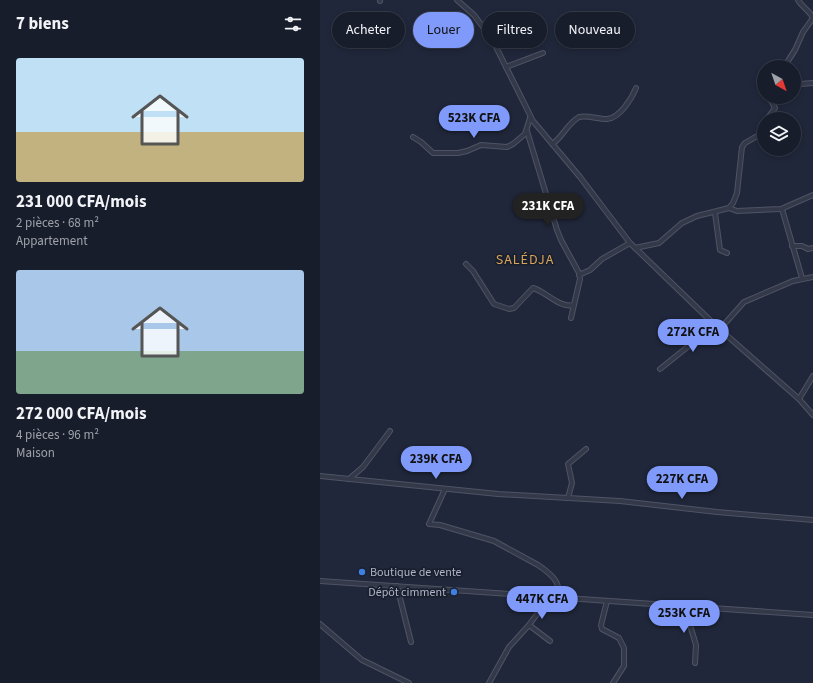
<!DOCTYPE html>
<html lang="fr">
<meta charset="utf-8">
<style>
:root{--surface:#181d2c;--page:#212634;--text:#f1f3f6;--muted:#9fa2a9;--line:#363b48;--accent:#7f9afb}
body{margin:0;font-family:"Source Sans 3",sans-serif;background:var(--page);color:var(--text);height:100vh;display:flex;flex-direction:column;font-size:15px;white-space:nowrap}
*{box-sizing:border-box;margin:0}
p{font-size:13px;color:var(--muted)}
.icon{flex:none;width:22px;height:22px;fill:none;stroke:currentColor;stroke-width:2;stroke-linecap:round;stroke-linejoin:round}
.map{position:relative;flex:1;overflow:hidden}
.panel{display:flex;flex-direction:column;background:var(--surface);width:320px}
.panel>*{flex:none}
.banner{position:absolute;left:12px;top:12px;width:380px;height:36px;display:flex;gap:8px}
.needle{width:26px;rotate:140deg}
.buttons{position:absolute;left:437px;top:60px;display:grid;gap:8px}
.buttons a{display:grid;place-items:center;width:44px;height:44px;border-radius:50%;background:var(--surface);box-shadow:0 2px 6px #0003,0 0 0 1px var(--line);font-size:20px}
.price{position:absolute;translate:-50% -34px;padding:0 9px;border-radius:14px;background:var(--accent);color:#111;font-size:13px;line-height:26px;filter:drop-shadow(0 1px 2px #0008)}
.price::after{content:'';position:absolute;left:50%;top:24px;width:12px;height:9px;margin-left:-6px;background:inherit;clip-path:polygon(0 0,100% 0,50% 100%)}
.price.active{background:#222;color:#fff}
ul{padding:0;list-style:none}
li{display:grid;align-content:center;gap:8px;height:212px;padding:0 16px}
li span{display:grid;place-items:center;height:124px;border-radius:4px;color:#555}
li>.icon{margin-inline-start:auto}
span .icon{width:72px;height:72px;fill:#fffc;stroke-width:1}
li b{font-size:17px}
h2{display:flex;justify-content:space-between;align-items:center;height:48px;padding:0 16px;font-size:17px}
.chip{padding:0 14px;border-radius:18px;background:var(--surface);box-shadow:0 2px 6px #0003,0 0 0 1px var(--line);font-size:14px;line-height:36px}
.chip.active{background:var(--accent);color:#111}
main{display:flex;flex:1;min-height:0}
.map>svg:first-child{display:block}
.lines{fill:none;stroke-linecap:round;stroke-linejoin:round}
.minor-casing{stroke:#4f5464;stroke-width:6}
.minor{stroke:#34394a;stroke-width:4}
.shop-dot{fill:#3f7fe0;stroke:#191f2e;stroke-width:1.5}
.labels{text-anchor:middle;dominant-baseline:central;stroke-width:3.5;stroke-linejoin:round;paint-order:stroke}
.poi-label{font-size:12px;fill:#afb4c6;stroke:#191f2e;text-anchor:start}
.quarter-label{font-size:14px;letter-spacing:1px;fill:#d7a459;stroke:#191f2e}
</style>
<main>
<section class="panel">
<h2>7 biens<svg class="icon" aria-label="filters" viewBox="0 0 24 24"><path d="M4 7h16M4 17h16"/><circle cx="9" cy="7" r="2"/><circle cx="15" cy="17" r="2"/></svg></h2>
<ul>
<li><span style="background:linear-gradient(#bfe0f5 60%,#c2b280 0)"><svg class="icon" aria-label="home" viewBox="0 0 24 24"><path d="M3 11l9-7 9 7M6 9v11h12V9"/></svg></span><div><b>231 000 CFA/mois</b><p>2 pièces · 68 m²</p><p>Appartement</p></div></li>
<li><span style="background:linear-gradient(#a9c7e8 65%,#7fa58c 0)"><svg class="icon" aria-label="home" viewBox="0 0 24 24"><path d="M3 11l9-7 9 7M6 9v11h12V9"/></svg></span><div><b>272 000 CFA/mois</b><p>4 pièces · 96 m²</p><p>Maison</p></div></li>
</ul>
</section>
<div class="map">
<svg width="493" height="683" viewBox="0 0 493 683">
<rect width="100%" height="100%" fill="#20273a"/>
<g class="lines">
<defs>
<g id="minor">
<polyline points="137,0 154,15 172,39 213,121 260,177 310,243 395,325 479,399 493,415"/>
<polyline points="60,1 60,0"/>
<polyline points="186,67 223,53"/>
<path d="M464,67L475,50L483,32L493,18C490,11 482,7 478,0"/>
<polyline points="474,81 480,84 493,83"/>
<polyline points="447,119 455,108 449,97"/>
<polyline points="207,131 237,230 241,240 259,273 260,279 251,318"/>
<polyline points="93,137 101,142 113,153 138,153 147,151 161,145 187,147 193,144 205,134 210,118"/>
<path d="M232,144C243,137 246,125 259,117C268,115 277,119 287,119C300,118 312,98 316,88"/>
<polyline points="409,208 417,211 461,209 493,195"/>
<polyline points="462,209 482,278"/>
<polyline points="395,213 400,250 407,253"/>
<polyline points="472,246 482,246 488,249 493,248"/>
<polyline points="315,248 339,243 362,223 377,216 409,208 413,203 417,193 422,147 425,143 444,132"/>
<path d="M146,264L153,271L174,304L189,309L194,308L213,288C225,291 241,309 253,305"/>
<polyline points="259,275 270,270 282,259 310,243"/>
<polyline points="400,329 424,302 473,281 493,277"/>
<polyline points="340,369 395,325"/>
<polyline points="479,399 493,376"/>
<polyline points="0,476 178,494 300,501 397,512 493,520"/>
<polyline points="29,479 43,467 70,431"/>
<path d="M125,489L109,524L120,525L174,541L218,565C224,569 238,579 238,588C238,590 213,618 209,625L230,641"/>
<polyline points="248,498 252,483 248,464 266,449"/>
<polyline points="0,581 493,615"/>
<polyline points="77,586 91,642"/>
<polyline points="287,601 281,625 282,629 299,638 304,648 304,666 293,683"/>
<polyline points="370,606 370,625 376,645 375,663"/>
<polyline points="0,624 42,660 89,683"/>
<polyline points="169,683 189,647 209,625"/>
</g>
</defs>
<use href="#minor" class="minor-casing"/>
<use href="#minor" class="minor"/>
</g>
<g class="shop-dot">
<circle cx="42" cy="572" r="4"/>
<circle cx="134" cy="592" r="4"/>
</g>
<g class="labels">
<g class="poi-label">
<text x="50" y="572">Boutique de vente</text>
<text x="126" y="592" text-anchor="end">Dépôt cimment</text>
</g>
<g class="quarter-label">
<text x="205" y="260">SALÉDJA</text>
</g>
</g>
</svg>
<div class="buttons">
<a><svg class="needle" viewBox="-14 -14 28 28"><path d="M0-13l5 13h-10z" fill="#e53935"/><path d="M0 13l5-13h-10z" fill="#9fa2a9"/></svg></a>
<a><svg class="icon" aria-label="layers" viewBox="0 0 24 24"><path d="M12 4l9 5-9 5-9-5zM3 14l9 5 9-5"/></svg></a>
</div>
<b class="price" style="left:154px;top:139px">523K CFA</b>
<b class="price active" style="left:228px;top:227px">231K CFA</b>
<b class="price" style="left:373px;top:353px">272K CFA</b>
<b class="price" style="left:116px;top:480px">239K CFA</b>
<b class="price" style="left:362px;top:500px">227K CFA</b>
<b class="price" style="left:222px;top:620px">447K CFA</b>
<b class="price" style="left:364px;top:634px">253K CFA</b>
<div class="banner">
<a class="chip">Acheter</a>
<a class="chip active">Louer</a>
<a class="chip">Filtres</a>
<a class="chip">Nouveau</a>
</div>
</div>
</main>
